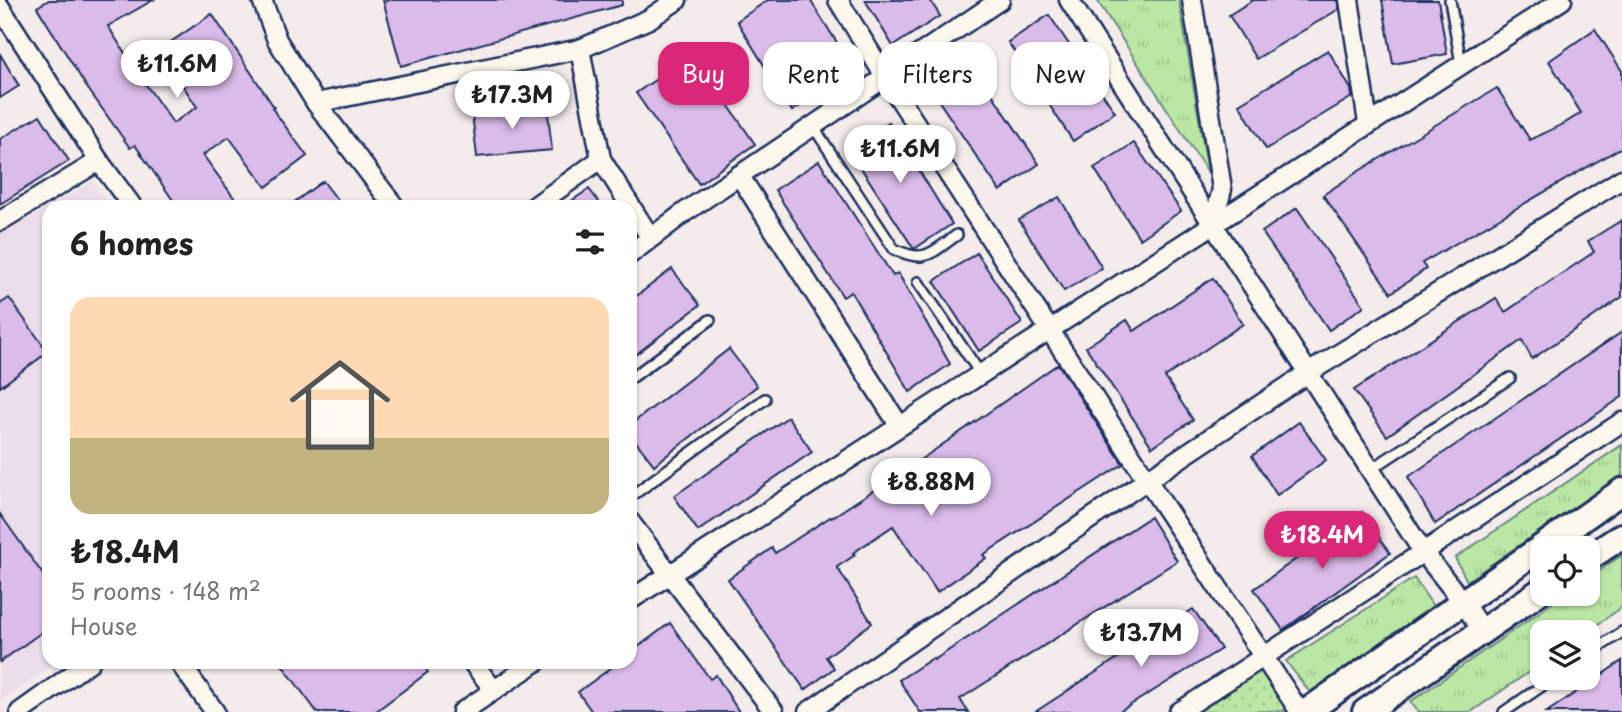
<!DOCTYPE html>
<meta charset="utf-8">
<style>
:root{--surface:#fff;--page:#f2f2f2;--text:#222;--muted:#767676;--line:#e0e0e0;--accent:#db2777}
body{margin:0;font-family:"Playpen Sans",sans-serif;background:var(--page);color:var(--text);height:100vh;display:flex;flex-direction:column;font-size:26px;white-space:nowrap}
*{box-sizing:border-box;margin:0}
p{font-size:23px;color:var(--muted)}
.icon{flex:none;width:38px;height:38px;fill:none;stroke:currentColor;stroke-width:2;stroke-linecap:round;stroke-linejoin:round}
.map{position:relative;flex:1;overflow:hidden}
.details{position:absolute;left:42px;top:200px;width:595px;height:469px;display:flex;flex-direction:column;background:var(--surface);border-radius:21px;box-shadow:0 2px 5px #0004}
.details>*{flex:none}
.top-card{position:absolute;left:658px;top:42px;width:665px;height:63px;display:flex;gap:14px}
.buttons{position:absolute;left:1530px;top:536px;display:grid;gap:14px}
.buttons a{display:grid;place-items:center;width:70px;height:70px;border-radius:14px;background:var(--surface);box-shadow:0 2px 5px #0004;font-size:35px}
.price{position:absolute;translate:-50% -60px;padding:0 16px;border-radius:24px;background:#fff;color:#222;font-size:23px;line-height:46px;filter:drop-shadow(0 2px 4px #0008)}
.price::after{content:'';position:absolute;left:50%;top:42px;width:21px;height:16px;margin-left:-10px;background:inherit;clip-path:polygon(0 0,100% 0,50% 100%)}
.price.current{background:var(--accent);color:#fff}
ul{padding:0;list-style:none}
li{display:grid;align-content:center;gap:14px;height:371px;padding:0 28px}
li+li{border-top:2px solid var(--line)}
li span{display:grid;place-items:center;height:217px;border-radius:21px;color:#555}
li>.icon{margin-inline-start:auto}
span .icon{width:126px;height:126px;fill:#fffc;stroke-width:1}
li b{font-size:30px}
h2{display:flex;justify-content:space-between;align-items:center;height:84px;padding:0 28px;font-size:30px}
.pill{padding:0 24px;border-radius:21px;background:var(--surface);box-shadow:0 2px 5px #0004;font-size:24px;line-height:63px}
.pill.current{background:var(--accent);color:#fff}
.map>svg:first-child{display:block}
.built{fill:#ecddea}
.grass{fill:url(#grass-dots);stroke:#6b8b81;stroke-width:2}
.park{fill:url(#park-tufts);stroke:#6b8b81;stroke-width:2}
.building{fill:#dabbe9;stroke:#1b2f5e;stroke-width:2}
.lines{fill:none;stroke-linecap:round;stroke-linejoin:round}
.lane-casing{stroke:#1b2f5e;stroke-width:14}
.street-casing{stroke:#1b2f5e;stroke-width:23}
.secondary-casing{stroke:#1b2f5e;stroke-width:30}
.lane{stroke:#fbf7ec;stroke-width:9}
.street{stroke:#fbf7ec;stroke-width:18}
.secondary{stroke:#fbf7ec;stroke-width:24}
</style>
<div class="map">
<svg width="1622" height="712" viewBox="0 0 1622 712">
<defs>
<pattern id="grass-dots" width="8" height="8" patternUnits="userSpaceOnUse" patternTransform="scale(1.75)"><rect width="8" height="8" fill="#bbe7a4"/><path d="M2 2h.1M6 6h.1" fill="none" stroke="#a0c690" stroke-width="1.8" stroke-linecap="round"/></pattern>
<pattern id="park-tufts" width="24" height="20" patternUnits="userSpaceOnUse" patternTransform="scale(1.75)"><rect width="24" height="20" fill="#bbe7a4"/><path d="M3 7l-1-3M5 7V3M7 7l1-3M15 17l-1-3M17 17v-4M19 17l1-3" fill="none" stroke="#a0c690"/></pattern>
</defs>
<rect width="100%" height="100%" fill="#f4ebeb"/>
<filter id="ink" filterUnits="userSpaceOnUse"><feTurbulence type="fractalNoise" baseFrequency=".0143" numOctaves="2"/><feDisplacementMap in="SourceGraphic" scale="14" xChannelSelector="R" yChannelSelector="G"/><feConvolveMatrix kernelMatrix="1 2 1 2 8 2 1 2 1" color-interpolation-filters="sRGB"/></filter>
<g filter="url(#ink)">
<g class="built">
<polygon points="92,182 110,206 50,206"/>
<polygon points="49,207 49,662 57,662 0,702 0,235"/>
</g>
<polygon class="grass" points="1259,668 1288,711 1196,712"/>
<g class="park">
<polygon points="1097,0 1179,0 1208,173"/>
<polygon points="1622,445 1622,475 1467,581 1455,558"/>
<polygon points="1622,555 1622,607 1587,632 1542,632 1542,663 1471,712 1419,712 1410,702 1567,593 1587,593 1587,579"/>
<polygon points="1414,578 1433,606 1311,694 1286,661"/>
</g>
<g class="building">
<polygon points="49,0 153,0 108,26 135,69 173,123 197,107 159,50 212,14 274,107 272,108 307,156 266,187 229,137 203,155 240,206 177,206 135,145 130,148 86,86 37,7"/>
<polygon points="383,0 622,0 622,5 401,66"/>
<polygon points="768,0 810,0 855,71 792,111 737,21"/>
<polygon points="865,0 930,0 940,16 893,46"/>
<polygon points="1253,0 1338,0 1339,9 1256,59 1229,15"/>
<polygon points="1382,0 1438,0 1447,54 1393,64"/>
<polygon points="1049,15 1115,112 1073,141 1008,42"/>
<polygon points="1595,29 1622,71 1622,147 1422,263 1426,269 1391,293 1323,195 1359,171 1497,88 1530,140 1565,123 1581,113 1549,61"/>
<polygon points="1328,50 1351,89 1352,97 1266,149 1239,104"/>
<polygon points="0,54 19,86 0,98"/>
<polygon points="693,54 755,144 699,184 636,93"/>
<polygon points="972,64 1039,164 1000,191 932,91"/>
<polygon points="547,105 552,150 477,157 472,113"/>
<polygon points="40,115 69,161 0,204 0,139"/>
<polygon points="889,122 952,224 914,249 848,148"/>
<polygon points="1134,143 1181,211 1140,239 1094,168"/>
<polygon points="819,161 893,276 898,273 950,364 910,392 851,292 843,297 775,190"/>
<polygon points="323,181 342,206 289,206"/>
<polygon points="589,189 602,206 564,206"/>
<polygon points="1059,197 1102,268 1064,291 1019,220"/>
<polygon points="1297,208 1364,306 1329,330 1262,232"/>
<polygon points="1622,220 1622,297 1532,359 1522,340 1387,436 1354,390 1496,298 1505,312 1594,252 1588,241"/>
<polygon points="977,253 1022,323 979,351 934,281"/>
<polygon points="672,269 700,305 630,359 630,301"/>
<polygon points="1213,278 1243,324 1165,377 1193,420 1152,447 1086,347 1127,320 1134,331"/>
<polygon points="9,298 48,352 0,387 0,304"/>
<polygon points="1622,332 1622,397 1435,524 1408,477"/>
<polygon points="729,349 757,386 654,465 630,434 630,425"/>
<polygon points="1058,364 1123,464 983,555 986,558 937,592 893,526 853,553 855,555 837,567 872,623 826,657 834,668 805,690 728,579 772,548 775,553 830,517 831,518 929,454"/>
<polygon points="788,417 812,452 698,531 674,496"/>
<polygon points="1299,422 1326,460 1277,495 1252,456"/>
<polygon points="1362,512 1390,553 1283,630 1254,589"/>
<polygon points="0,514 49,583 49,627 0,662"/>
<polygon points="1150,517 1177,561 960,699 968,712 920,712 899,680 933,658 934,660"/>
<polygon points="1193,609 1221,649 1119,712 1035,712"/>
<polygon points="670,623 710,679 716,675 739,712 592,712 578,692 619,662 630,662 630,653"/>
<polygon points="1622,661 1622,712 1547,712"/>
<polygon points="280,662 420,662 428,672 375,712 317,712"/>
</g>
<g class="lines">
<defs>
<g id="lane">
<polyline points="1450,0 1461,64"/>
<path d="M813,126L894,249C926,264 931,253 957,235"/>
<polyline points="918,282 980,373"/>
<polyline points="630,379 710,320"/>
<polyline points="1370,470 1510,378"/>
<polyline points="630,497 765,399"/>
<polyline points="1587,655 1622,632"/>
<polyline points="1504,712 1555,677"/>
</g>
<g id="street">
<polyline points="262,0 277,40 316,103 394,206"/>
<polyline points="838,0 886,78 1147,480 1300,712"/>
<polyline points="1069,0 1423,552 1463,602 1482,631"/>
<polyline points="1192,0 1222,189 1213,225"/>
<polyline points="1349,0 1368,123"/>
<polyline points="0,7 99,161 132,206"/>
<polyline points="316,103 580,49 649,19 677,0"/>
<polyline points="601,159 650,237"/>
<polyline points="739,175 899,425"/>
<polyline points="535,206 601,159 580,49"/>
<polyline points="0,221 99,161"/>
<polyline points="630,254 685,212 1000,0"/>
<polyline points="630,522 774,712"/>
<polyline points="630,600 1562,0"/>
<polyline points="179,662 215,712"/>
<polyline points="472,662 494,690"/>
<polyline points="20,712 90,662"/>
<polyline points="462,712 536,662"/>
<polyline points="808,712 1147,480 1308,373 1622,179"/>
<polyline points="1179,712 1622,422"/>
</g>
<g id="secondary">
<polyline points="1587,559 1622,536"/>
<polyline points="1306,712 1622,491"/>
<polyline points="1365,712 1542,590"/>
</g>
</defs>
<use href="#lane" class="lane-casing"/>
<use href="#street" class="street-casing"/>
<use href="#secondary" class="secondary-casing"/>
<use href="#lane" class="lane"/>
<use href="#street" class="street"/>
<use href="#secondary" class="secondary"/>
</g>
</g>
</svg>
<div class="buttons">
<a><svg class="icon" aria-label="locate" viewBox="0 0 24 24"><circle cx="12" cy="12" r="6"/><path d="M12 2v4M12 18v4M2 12h4M18 12h4"/></svg></a>
<a><svg class="icon" aria-label="layers" viewBox="0 0 24 24"><path d="M12 4l9 5-9 5-9-5zM3 14l9 5 9-5"/></svg></a>
</div>
<b class="price" style="left:177px;top:100px">₺11.6M</b>
<b class="price" style="left:512px;top:131px">₺17.3M</b>
<b class="price" style="left:900px;top:185px">₺11.6M</b>
<b class="price" style="left:931px;top:518px">₺8.88M</b>
<b class="price current" style="left:1322px;top:571px">₺18.4M</b>
<b class="price" style="left:1141px;top:669px">₺13.7M</b>
<div class="top-card">
<a class="pill current">Buy</a>
<a class="pill">Rent</a>
<a class="pill">Filters</a>
<a class="pill">New</a>
</div>
<section class="details">
<h2>6 homes<svg class="icon" aria-label="filters" viewBox="0 0 24 24"><path d="M4 7h16M4 17h16"/><circle cx="9" cy="7" r="2"/><circle cx="15" cy="17" r="2"/></svg></h2>
<ul>
<li><span style="background:linear-gradient(#ffd9b3 65%,#c2b280 0)"><svg class="icon" aria-label="home" viewBox="0 0 24 24"><path d="M3 11l9-7 9 7M6 9v11h12V9"/></svg></span><div><b>₺18.4M</b><p>5 rooms · 148 m²</p><p>House</p></div></li>
</ul>
</section>
</div>
